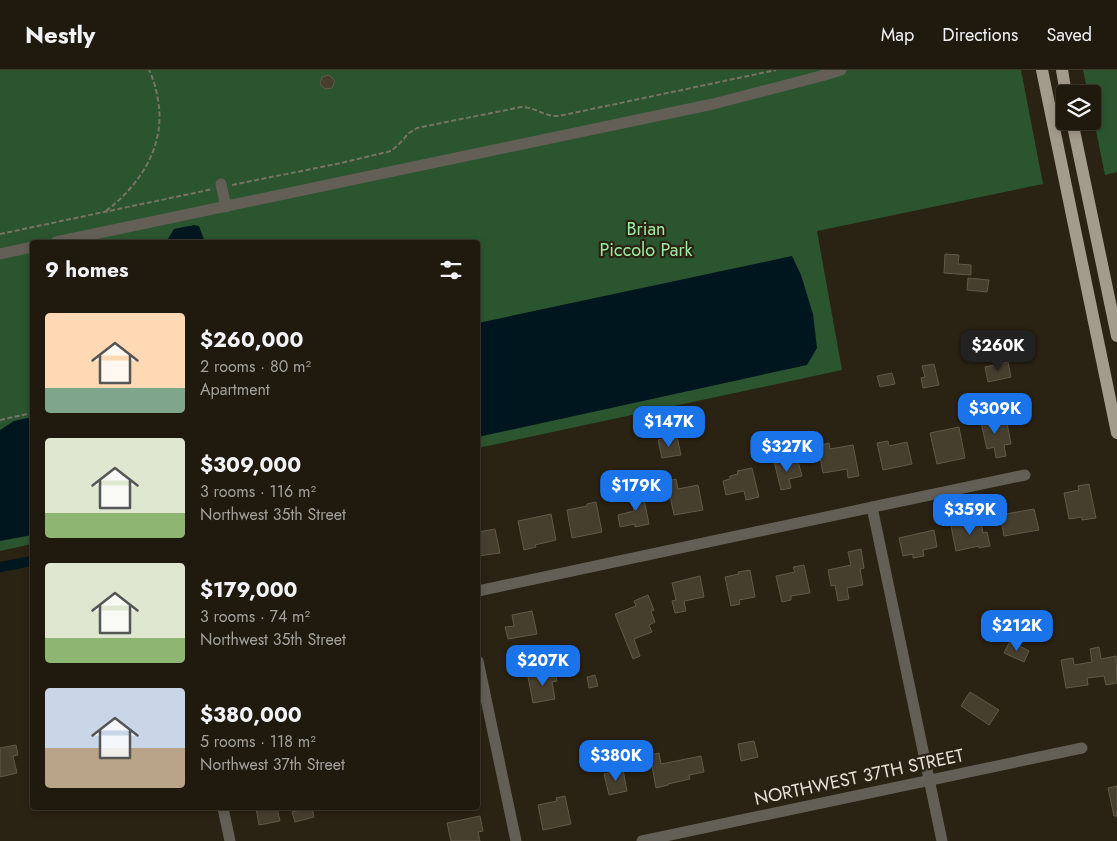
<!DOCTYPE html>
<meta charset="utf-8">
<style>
:root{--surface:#201a0e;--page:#2d271c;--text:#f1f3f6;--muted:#a2a19e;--line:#3d382e;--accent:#1a73e8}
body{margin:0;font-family:Jost,sans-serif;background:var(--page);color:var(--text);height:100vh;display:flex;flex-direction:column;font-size:19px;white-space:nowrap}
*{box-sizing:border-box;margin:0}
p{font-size:16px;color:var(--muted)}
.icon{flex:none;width:28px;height:28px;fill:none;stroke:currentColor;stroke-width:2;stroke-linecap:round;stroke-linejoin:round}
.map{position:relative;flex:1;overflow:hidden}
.panel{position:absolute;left:30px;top:170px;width:450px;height:570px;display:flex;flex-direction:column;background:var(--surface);border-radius:5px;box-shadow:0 2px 8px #0003,0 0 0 1px var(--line)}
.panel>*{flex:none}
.controls{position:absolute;left:1056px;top:15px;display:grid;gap:10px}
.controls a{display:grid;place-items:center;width:45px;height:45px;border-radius:5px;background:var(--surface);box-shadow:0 2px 8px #0003,0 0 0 1px var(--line);font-size:25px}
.price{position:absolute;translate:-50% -42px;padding:0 11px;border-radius:10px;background:var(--accent);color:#fff;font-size:16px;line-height:32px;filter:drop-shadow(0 1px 2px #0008)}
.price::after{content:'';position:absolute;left:50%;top:30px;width:15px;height:11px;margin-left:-8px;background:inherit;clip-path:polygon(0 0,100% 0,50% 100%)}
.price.selected{background:#222;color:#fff}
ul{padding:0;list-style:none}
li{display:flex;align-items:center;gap:15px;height:125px;padding:0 15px}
li span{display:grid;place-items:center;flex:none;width:140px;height:100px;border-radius:5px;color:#555}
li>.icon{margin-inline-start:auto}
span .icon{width:60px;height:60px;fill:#fffc;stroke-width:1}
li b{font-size:21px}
h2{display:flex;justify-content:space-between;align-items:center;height:60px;padding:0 15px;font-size:21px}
header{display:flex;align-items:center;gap:30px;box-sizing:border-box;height:70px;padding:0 25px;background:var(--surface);border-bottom:1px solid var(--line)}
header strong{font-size:24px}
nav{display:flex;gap:28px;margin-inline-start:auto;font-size:18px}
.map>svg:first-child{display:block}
.green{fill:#2b552f}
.water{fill:#00161f}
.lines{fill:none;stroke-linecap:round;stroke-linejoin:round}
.canal{stroke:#00161f;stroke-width:10}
.building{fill:#473f2e;stroke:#625948}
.path{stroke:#797366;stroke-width:2;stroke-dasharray:5 2.5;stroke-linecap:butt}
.minor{stroke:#635f57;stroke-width:11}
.major{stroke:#a39b8b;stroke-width:12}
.labels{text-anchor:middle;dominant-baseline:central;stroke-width:4.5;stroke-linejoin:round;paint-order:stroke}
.park-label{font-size:18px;fill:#9ceda2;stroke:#2a2212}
.street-label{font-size:18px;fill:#e6e2d8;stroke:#2a2212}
</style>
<header>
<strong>Nestly</strong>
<nav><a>Map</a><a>Directions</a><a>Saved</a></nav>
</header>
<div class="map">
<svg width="1117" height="771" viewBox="0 0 1117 771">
<rect width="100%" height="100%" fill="#2a2212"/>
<g class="green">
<polygon points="0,0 1021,0 1043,114 817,161 842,300 478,378 478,172 32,172 32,474 0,481"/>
<polygon points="1083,0 1117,0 1117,102 1105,105 1093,46 1092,24 1088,24"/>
</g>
<g class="water">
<polygon points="194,155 199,156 205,172 166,172 174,159"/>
<polygon points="792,186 801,205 813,244 817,278 807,295 478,367 478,253"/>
<polygon points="32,347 32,465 0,471 0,360 14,351"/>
</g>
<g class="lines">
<polyline class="canal" points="0,497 32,491"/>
</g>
<g class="building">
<polygon points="329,5 335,11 332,18 325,19 320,14 322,7"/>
<polygon points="945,184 959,185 958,194 971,195 971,205 944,203"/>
<polygon points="968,208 989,210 987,222 967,220"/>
<polygon points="1008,292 1011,307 988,312 985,297"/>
<polygon points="934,294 939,315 923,318 921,308 925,307 922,296"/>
<polygon points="892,303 895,314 880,317 877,306"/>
<polygon points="989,342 992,356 1007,353 1011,374 1004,375 1006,386 996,388 994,377 987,379 979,344"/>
<polygon points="959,357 965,388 937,394 930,363"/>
<polygon points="677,367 681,385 662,388 658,370"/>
<polygon points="888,371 889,376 907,372 912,394 883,400 877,373"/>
<polygon points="829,373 830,379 853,375 859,406 848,408 847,399 823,403 818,376"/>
<polygon points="782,389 784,395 798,391 802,406 789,409 791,418 781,420 774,391"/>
<polygon points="752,398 759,427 746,430 744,421 726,425 723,411 730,409 730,406 738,404 737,401"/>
<polygon points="676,409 678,419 698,415 703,440 674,445 667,411"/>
<polygon points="1089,414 1096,448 1082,450 1082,447 1069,449 1064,423 1079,420 1078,416"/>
<polygon points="642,419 649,454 635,457 635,454 620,457 618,445 634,441 630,422"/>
<polygon points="596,432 602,462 572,468 567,440 587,436 587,434"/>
<polygon points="1034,439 1039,460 1004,466 1000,445"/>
<polygon points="551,444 556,470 535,475 536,477 524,480 518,451"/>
<polygon points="981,451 983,463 987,462 990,476 979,478 979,476 956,481 951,456"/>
<polygon points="495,459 500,483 478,486 478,462"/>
<polygon points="934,460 937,477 923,480 924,486 913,488 913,484 903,486 899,468"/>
<polygon points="861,479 864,498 860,499 863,515 847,518 849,529 838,531 835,515 831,516 828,500 851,495 848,482"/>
<polygon points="804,495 810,523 791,526 791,530 782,532 776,506 795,502 793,497"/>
<polygon points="750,500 755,527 739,530 740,534 731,536 725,507 739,504 738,502"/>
<polygon points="700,506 704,527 684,531 686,541 675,543 672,531 676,530 672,513"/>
<polygon points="648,525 654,540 651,541 655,552 649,555 652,562 634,569 640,586 633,589 615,544 636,536 634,531"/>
<polygon points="532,541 537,564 508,569 505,557 514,556 512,545"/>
<polygon points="1010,571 1029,581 1024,592 1004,583"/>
<polygon points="1099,577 1101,589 1116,586 1117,613 1106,615 1104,606 1087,608 1088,615 1066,618 1061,590 1073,588 1074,595 1092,592 1090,579"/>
<polygon points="555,601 557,611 552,612 555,629 533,633 528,607"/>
<polygon points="595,605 598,616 589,618 587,607"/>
<polygon points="970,622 999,640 989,655 961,636"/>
<polygon points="753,671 754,671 758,687 741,691 738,674"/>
<polygon points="16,675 18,685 13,686 17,703 0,707 0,678"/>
<polygon points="659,683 661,694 701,686 704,702 689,705 690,709 668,714 668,715 656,718 650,685"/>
<polygon points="623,700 627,721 609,725 604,704"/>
<polygon points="1117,716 1117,746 1114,746 1108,718"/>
<polygon points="565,726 571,754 543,760 538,735 557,731 556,728"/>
<polygon points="256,738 277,738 280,751 259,755"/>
<polygon points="308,738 312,738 314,747 295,752 292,742"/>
<polygon points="480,746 483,761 478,762 480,771 451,771 447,753"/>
</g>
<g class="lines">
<g class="path">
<path d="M232,115L341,93L391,81L398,75L409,63L417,58L521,37C536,37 544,47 559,46L776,0"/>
<path d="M106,141C141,114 166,75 158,30C156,19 154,10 149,0"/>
<polyline points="0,164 213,119"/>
<polyline points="0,350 32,343"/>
</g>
<g class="minor">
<polyline points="221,114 226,137"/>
<polyline points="56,172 713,34 825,5 841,0"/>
<polyline points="0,184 32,177"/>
<polyline points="872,437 942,771"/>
<polyline points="478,521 887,434 1025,405"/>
<polyline points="478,591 516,771"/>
<polyline points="223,738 230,771"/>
<polyline points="642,771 1082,678"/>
</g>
<g class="major">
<polyline points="1042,0 1117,363"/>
<polyline points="1062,0 1066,24"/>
<polyline points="1072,51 1117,266"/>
</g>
</g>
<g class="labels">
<g class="park-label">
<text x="646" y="159">Brian<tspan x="646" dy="21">Piccolo Park</tspan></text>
</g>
<g class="street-label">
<text transform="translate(859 707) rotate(-12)">NORTHWEST 37TH STREET</text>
</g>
</g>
</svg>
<div class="controls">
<a><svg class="icon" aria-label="layers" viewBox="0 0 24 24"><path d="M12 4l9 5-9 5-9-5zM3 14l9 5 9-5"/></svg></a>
</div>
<b class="price selected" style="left:998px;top:302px">$260K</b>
<b class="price" style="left:995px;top:365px">$309K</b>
<b class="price" style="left:669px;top:378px">$147K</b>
<b class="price" style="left:787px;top:403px">$327K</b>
<b class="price" style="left:636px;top:442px">$179K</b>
<b class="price" style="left:970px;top:466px">$359K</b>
<b class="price" style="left:1017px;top:582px">$212K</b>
<b class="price" style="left:543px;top:617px">$207K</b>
<b class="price" style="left:616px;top:712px">$380K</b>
<section class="panel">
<h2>9 homes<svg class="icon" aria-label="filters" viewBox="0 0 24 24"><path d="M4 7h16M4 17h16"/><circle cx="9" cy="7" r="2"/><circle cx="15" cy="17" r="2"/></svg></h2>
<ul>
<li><span style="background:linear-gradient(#ffd9b3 75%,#7fa58c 0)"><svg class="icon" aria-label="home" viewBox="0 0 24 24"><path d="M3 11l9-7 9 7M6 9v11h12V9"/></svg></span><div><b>$260,000</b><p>2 rooms · 80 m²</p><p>Apartment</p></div></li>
<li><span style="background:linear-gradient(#dfe7d0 75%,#8fb573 0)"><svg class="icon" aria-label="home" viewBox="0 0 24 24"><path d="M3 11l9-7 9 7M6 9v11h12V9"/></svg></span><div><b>$309,000</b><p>3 rooms · 116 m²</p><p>Northwest 35th Street</p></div></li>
<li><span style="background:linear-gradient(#dfe7d0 75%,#8fb573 0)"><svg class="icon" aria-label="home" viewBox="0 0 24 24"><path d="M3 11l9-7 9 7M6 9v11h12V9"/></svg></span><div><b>$179,000</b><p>3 rooms · 74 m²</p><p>Northwest 35th Street</p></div></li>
<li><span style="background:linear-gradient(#c9d6e8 60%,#b9a48a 0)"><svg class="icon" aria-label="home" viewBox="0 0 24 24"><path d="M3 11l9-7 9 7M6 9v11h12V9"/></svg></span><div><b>$380,000</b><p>5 rooms · 118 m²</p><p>Northwest 37th Street</p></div></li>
</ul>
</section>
</div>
